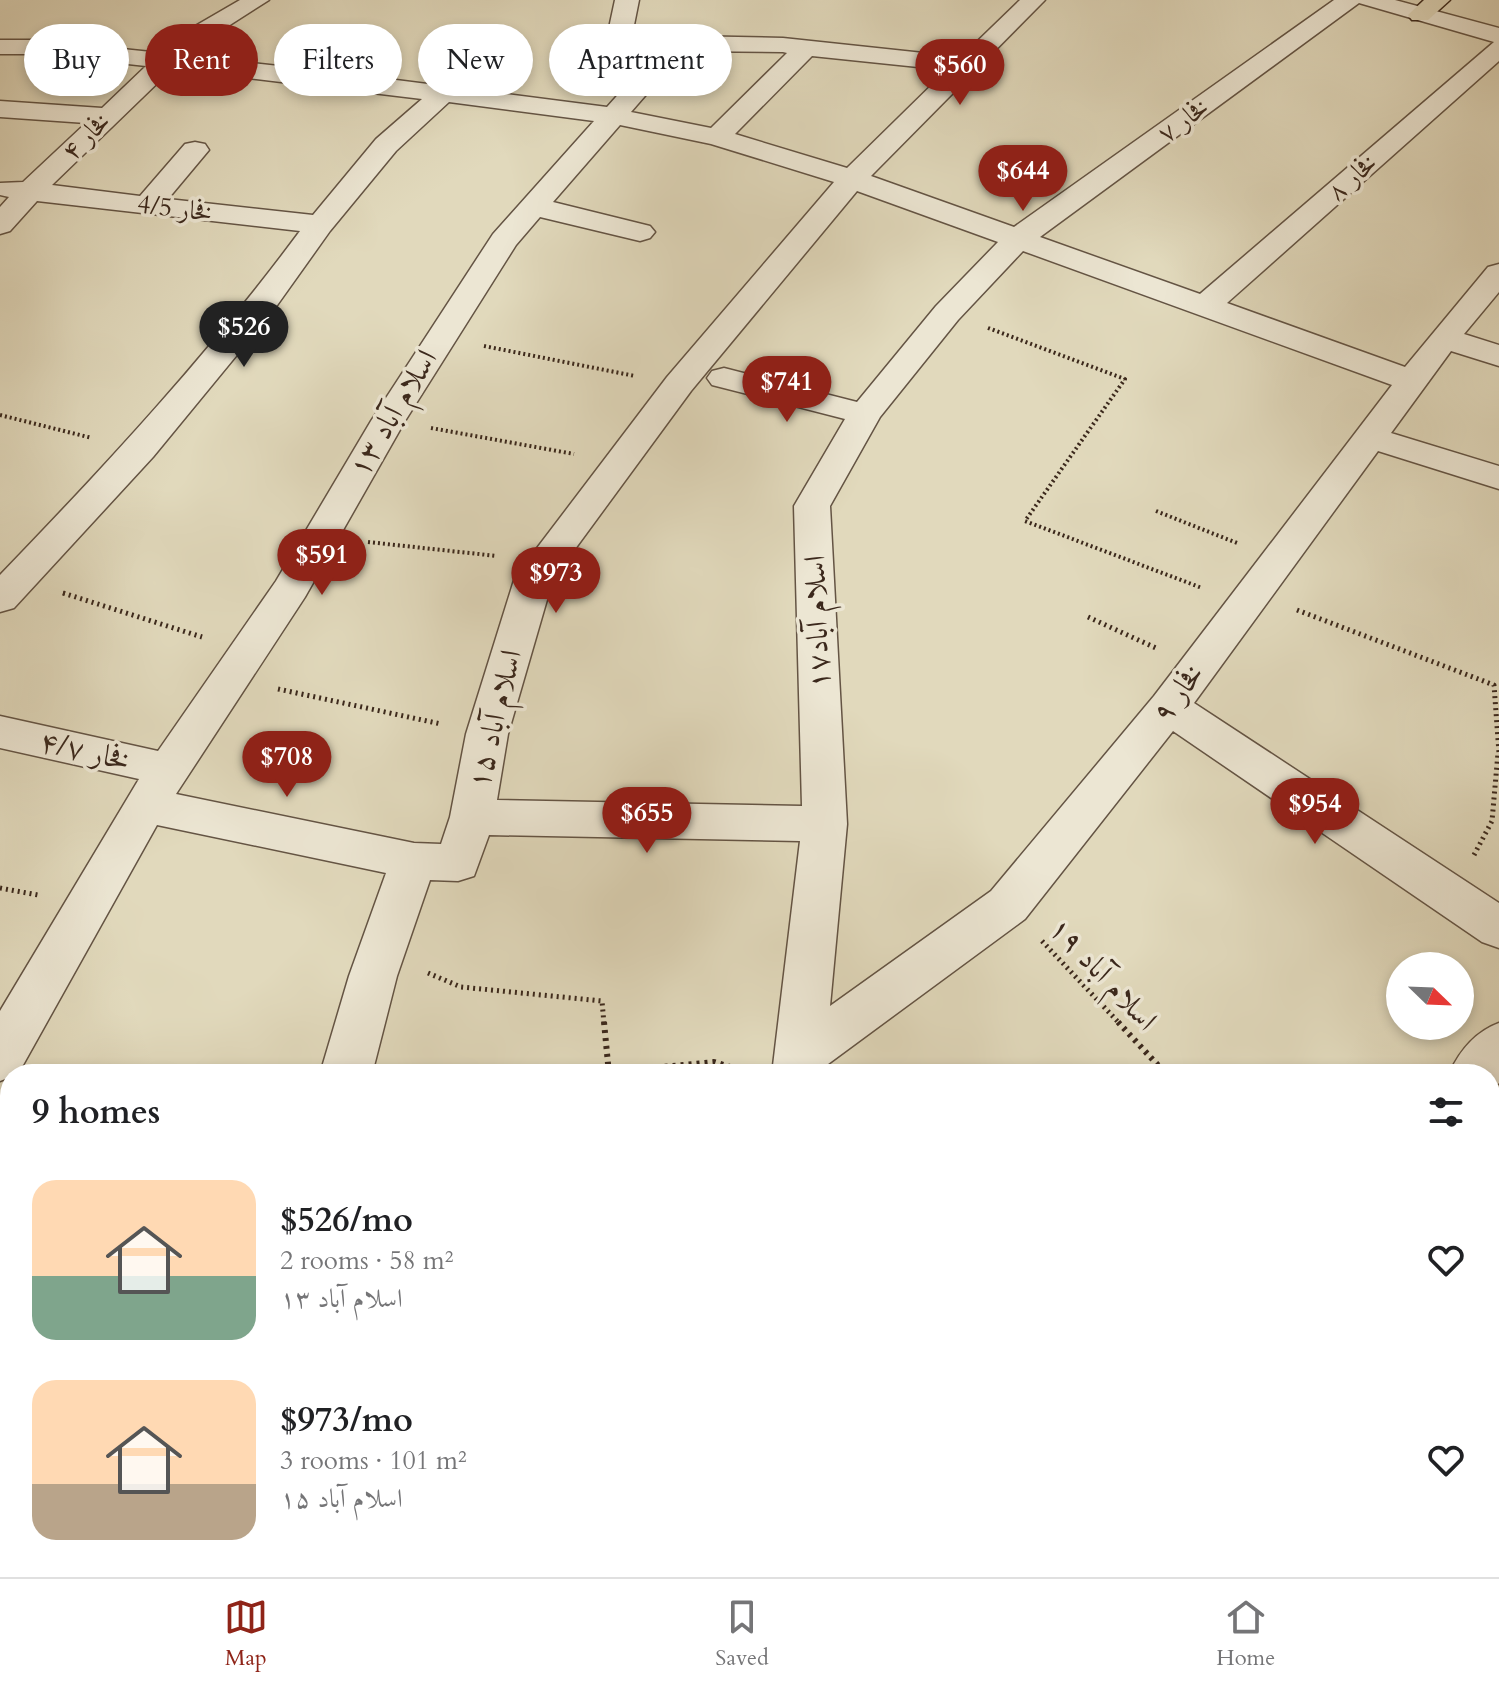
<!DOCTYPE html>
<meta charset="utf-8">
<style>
:root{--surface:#fff;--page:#f6f6f6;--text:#202124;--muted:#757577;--line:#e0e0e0;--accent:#8f2418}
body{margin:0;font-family:Cardo,Amiri,serif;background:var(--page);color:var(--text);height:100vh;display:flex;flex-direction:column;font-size:30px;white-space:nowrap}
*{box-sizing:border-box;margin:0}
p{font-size:26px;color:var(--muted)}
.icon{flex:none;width:44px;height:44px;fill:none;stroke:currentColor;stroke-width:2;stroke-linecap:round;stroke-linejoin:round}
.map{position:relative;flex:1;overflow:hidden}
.drawer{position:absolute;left:0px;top:1064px;width:1500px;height:514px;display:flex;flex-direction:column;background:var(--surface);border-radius:32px 32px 0 0;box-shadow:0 4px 12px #0003}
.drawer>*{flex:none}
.banner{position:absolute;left:24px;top:24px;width:800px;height:72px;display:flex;gap:16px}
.needle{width:52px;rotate:113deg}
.fabs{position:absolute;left:1386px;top:952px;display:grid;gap:16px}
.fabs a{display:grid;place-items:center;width:88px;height:88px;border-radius:50%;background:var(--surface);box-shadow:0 4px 12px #0003;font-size:40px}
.price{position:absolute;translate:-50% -68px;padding:0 18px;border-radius:28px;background:var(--accent);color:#fff;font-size:26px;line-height:52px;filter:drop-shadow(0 2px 4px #0008)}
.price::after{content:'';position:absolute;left:50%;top:48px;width:24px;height:18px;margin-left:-12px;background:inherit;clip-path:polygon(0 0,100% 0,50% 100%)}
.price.on{background:#222;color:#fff}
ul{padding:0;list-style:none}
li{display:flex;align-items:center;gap:24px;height:200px;padding:0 32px}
li span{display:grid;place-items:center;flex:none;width:224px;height:160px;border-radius:24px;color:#555}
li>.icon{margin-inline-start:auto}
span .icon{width:96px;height:96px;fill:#fffc;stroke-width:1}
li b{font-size:34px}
h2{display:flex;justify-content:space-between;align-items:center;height:96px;padding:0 32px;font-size:34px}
.pill{padding:0 28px;border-radius:36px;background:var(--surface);box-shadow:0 4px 12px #0003;font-size:28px;line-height:72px}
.pill.on{background:var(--accent);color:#fff}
.tab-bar{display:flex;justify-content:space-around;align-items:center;height:112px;border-top:2px solid var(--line);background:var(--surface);font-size:22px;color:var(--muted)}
.tab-bar a{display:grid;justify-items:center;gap:4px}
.tab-bar .on{color:var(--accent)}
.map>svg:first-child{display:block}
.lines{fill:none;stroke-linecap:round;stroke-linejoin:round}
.minor-casing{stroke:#645444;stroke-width:3}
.major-casing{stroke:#3b281c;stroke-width:3}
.path-far2{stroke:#3b281c;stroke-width:4;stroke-dasharray:2 3;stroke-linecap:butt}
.path-far1{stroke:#3b281c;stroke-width:5;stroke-dasharray:2 4;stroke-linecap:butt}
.path{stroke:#3b281c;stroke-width:6;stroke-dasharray:3 5;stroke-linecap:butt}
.minor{fill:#ece6d3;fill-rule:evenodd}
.major{fill:#e1d9bc;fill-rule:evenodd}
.labels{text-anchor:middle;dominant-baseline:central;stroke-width:7;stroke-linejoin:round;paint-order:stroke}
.far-street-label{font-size:26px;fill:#3b281c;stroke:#ece6d3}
.street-label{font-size:30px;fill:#3b281c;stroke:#ece6d3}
</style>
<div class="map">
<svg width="1499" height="1577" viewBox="0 0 1499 1577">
<rect width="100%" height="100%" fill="#e1d9bc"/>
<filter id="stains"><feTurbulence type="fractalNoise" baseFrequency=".0025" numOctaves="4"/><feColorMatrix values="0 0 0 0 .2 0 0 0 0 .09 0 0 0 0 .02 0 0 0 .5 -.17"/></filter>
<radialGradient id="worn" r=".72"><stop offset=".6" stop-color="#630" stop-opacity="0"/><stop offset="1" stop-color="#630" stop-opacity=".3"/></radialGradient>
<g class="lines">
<defs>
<g id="minor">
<path d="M240,0H269L208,39L188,56L324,71L364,30H382L385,35L349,74L607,107L658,50L609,47L606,42L615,0H639L632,35L783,38L961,57L1020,0H1045L871,176L1014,227L1334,0H1395L1499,28V61L1227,303L1405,367L1488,267L1499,264V292L1464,334L1499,345V366L1451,351L1391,433L1499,466V489L1378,451L1194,703L1499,903V948L1482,942L1173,731L1025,919L824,1067V1074H772L800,841L489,835L474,876L458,881L430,880L397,976L372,1074H320L349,976L386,873L157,825L18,1074H10V1077L0,1081V1011L139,779L0,748V716L158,751L276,581L371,421L493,234L594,121L449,102L396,151L330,231L273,311L153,457L14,608L0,612V575C106,465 209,354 300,231L37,201L10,231L0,234V207L9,197L0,195V183L23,182L86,123L0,117V101L102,108L146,66L36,54H0V40H36L161,53L190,29ZM1359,3L1494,42L1200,294L1040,237ZM684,51L783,52L787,53L711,128L631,112ZM812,56L947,70L847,168L735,134ZM172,69L422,99L376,139L313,215L168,199L209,150L205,144L195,142L185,144L140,196L52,185ZM620,125L711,144L834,182L667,377L515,577L466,734L450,817L441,844L414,843L176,794L305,597L405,421L516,245L540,217L640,241L650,238L655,232L650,226L553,202ZM857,191L998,242L936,306L857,402L724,368L712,371L707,378L712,385L845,419L794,506L802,806L497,800L508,734L553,579L691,391ZM1023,251L1392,385L1154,696L991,891L830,1006L847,824L830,506L880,417L958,320Z"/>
<path d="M1499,1023V1083L1490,1091V1074H1449C1460,1050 1475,1032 1499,1023Z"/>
<polygon points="1490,1273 1499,1276 1499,1334 1490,1331"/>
<polygon points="10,1433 10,1495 0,1496 0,1434"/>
<rect x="381" y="1568" width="64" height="9"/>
<polygon points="719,1568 783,1568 785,1577 721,1577"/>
<polygon points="1182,1568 1266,1568 1262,1577 1179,1577"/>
<polygon points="1360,1568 1424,1568 1425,1577 1361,1577"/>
</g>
<polygon id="major" points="1424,0 1450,0 1428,20 1412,20 1408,15"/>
</defs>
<use href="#minor" class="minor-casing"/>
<use href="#major" class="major-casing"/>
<g class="path-far2">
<polyline points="988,328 1125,379 1025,521 1202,588"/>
<polyline points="484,346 635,376"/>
<polyline points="0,415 92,438"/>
<polyline points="431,428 574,454"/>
<polyline points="1156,511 1237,543"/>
<polyline points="368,542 497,556"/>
<polyline points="63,593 67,594"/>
</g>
<g class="path-far1">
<polyline points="63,593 202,637"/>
<polyline points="1297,610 1494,685 1499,753"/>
<polyline points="1088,617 1156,648"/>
<polyline points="278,689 441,724"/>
<polyline points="1474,855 1492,821 1498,753"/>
<polyline points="0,888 38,895"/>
<polyline points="1042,941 1120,1024"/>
<polyline points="428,973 461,987 602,1001 604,1024"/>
</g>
<g class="path">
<polyline points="604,1022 609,1074"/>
<polyline points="1118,1022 1166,1074"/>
<polyline points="609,1072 714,1062 746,1072"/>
<polyline points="1490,1539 1499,1542"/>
<polyline points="1016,1568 1019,1577"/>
</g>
<use href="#minor" class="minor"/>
<use href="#major" class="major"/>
</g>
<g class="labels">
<g class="far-street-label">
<text transform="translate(1183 120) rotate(-36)">فخار ۷</text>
<text transform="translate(86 136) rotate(-44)">فخار ۴</text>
<text transform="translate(1352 177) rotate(-41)">فخار ۸</text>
<text transform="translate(175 208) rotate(7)">فخار 4/5</text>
</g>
<g class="street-label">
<text transform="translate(393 413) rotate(-59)">اسلام آباد ۱۳</text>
<text transform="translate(817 622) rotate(-92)">اسلام آباد۱۷</text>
<text transform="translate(1178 693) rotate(-53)">فخار ۹</text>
<text transform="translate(495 719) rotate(-76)">اسلام آباد ۱۵</text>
<text transform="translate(85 751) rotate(13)">فخار ۴/۷</text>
<text transform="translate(1103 974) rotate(47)">اسلام آباد ۱۹</text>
</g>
</g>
<rect width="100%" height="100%" filter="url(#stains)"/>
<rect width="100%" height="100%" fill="url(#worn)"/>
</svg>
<div class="fabs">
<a><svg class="needle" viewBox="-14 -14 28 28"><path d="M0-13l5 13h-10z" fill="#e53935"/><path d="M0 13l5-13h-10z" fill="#757577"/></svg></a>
</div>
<b class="price" style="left:960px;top:107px">$560</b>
<b class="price" style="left:1023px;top:213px">$644</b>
<b class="price on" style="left:244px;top:369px">$526</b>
<b class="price" style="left:787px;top:424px">$741</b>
<b class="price" style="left:322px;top:597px">$591</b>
<b class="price" style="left:556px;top:615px">$973</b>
<b class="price" style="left:287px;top:799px">$708</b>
<b class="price" style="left:1315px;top:846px">$954</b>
<b class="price" style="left:647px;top:855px">$655</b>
<div class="banner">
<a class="pill">Buy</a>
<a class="pill on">Rent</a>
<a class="pill">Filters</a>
<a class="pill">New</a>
<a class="pill">Apartment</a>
</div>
<section class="drawer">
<h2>9 homes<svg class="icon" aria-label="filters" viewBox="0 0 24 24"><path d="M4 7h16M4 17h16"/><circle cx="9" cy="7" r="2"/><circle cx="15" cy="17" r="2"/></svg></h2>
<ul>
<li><span style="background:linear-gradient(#ffd9b3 60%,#7fa58c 0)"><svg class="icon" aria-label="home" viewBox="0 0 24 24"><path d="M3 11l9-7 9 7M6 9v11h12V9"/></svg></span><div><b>$526/mo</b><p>2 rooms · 58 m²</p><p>اسلام آباد ۱۳</p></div><svg class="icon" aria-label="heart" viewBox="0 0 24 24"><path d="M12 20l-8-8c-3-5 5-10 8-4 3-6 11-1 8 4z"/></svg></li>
<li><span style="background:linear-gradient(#ffd9b3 65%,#b9a48a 0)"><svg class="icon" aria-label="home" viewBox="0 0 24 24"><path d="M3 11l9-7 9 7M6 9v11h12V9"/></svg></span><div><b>$973/mo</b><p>3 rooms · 101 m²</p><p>اسلام آباد ۱۵</p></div><svg class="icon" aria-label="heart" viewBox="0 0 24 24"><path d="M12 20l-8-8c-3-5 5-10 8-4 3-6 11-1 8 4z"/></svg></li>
</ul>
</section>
</div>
<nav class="tab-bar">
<a class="on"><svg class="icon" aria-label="map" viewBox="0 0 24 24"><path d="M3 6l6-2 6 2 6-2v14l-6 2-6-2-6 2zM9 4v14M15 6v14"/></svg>Map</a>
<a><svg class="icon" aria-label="saved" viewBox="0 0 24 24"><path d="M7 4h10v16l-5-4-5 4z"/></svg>Saved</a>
<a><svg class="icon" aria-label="home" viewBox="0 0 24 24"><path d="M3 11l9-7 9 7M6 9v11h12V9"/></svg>Home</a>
</nav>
